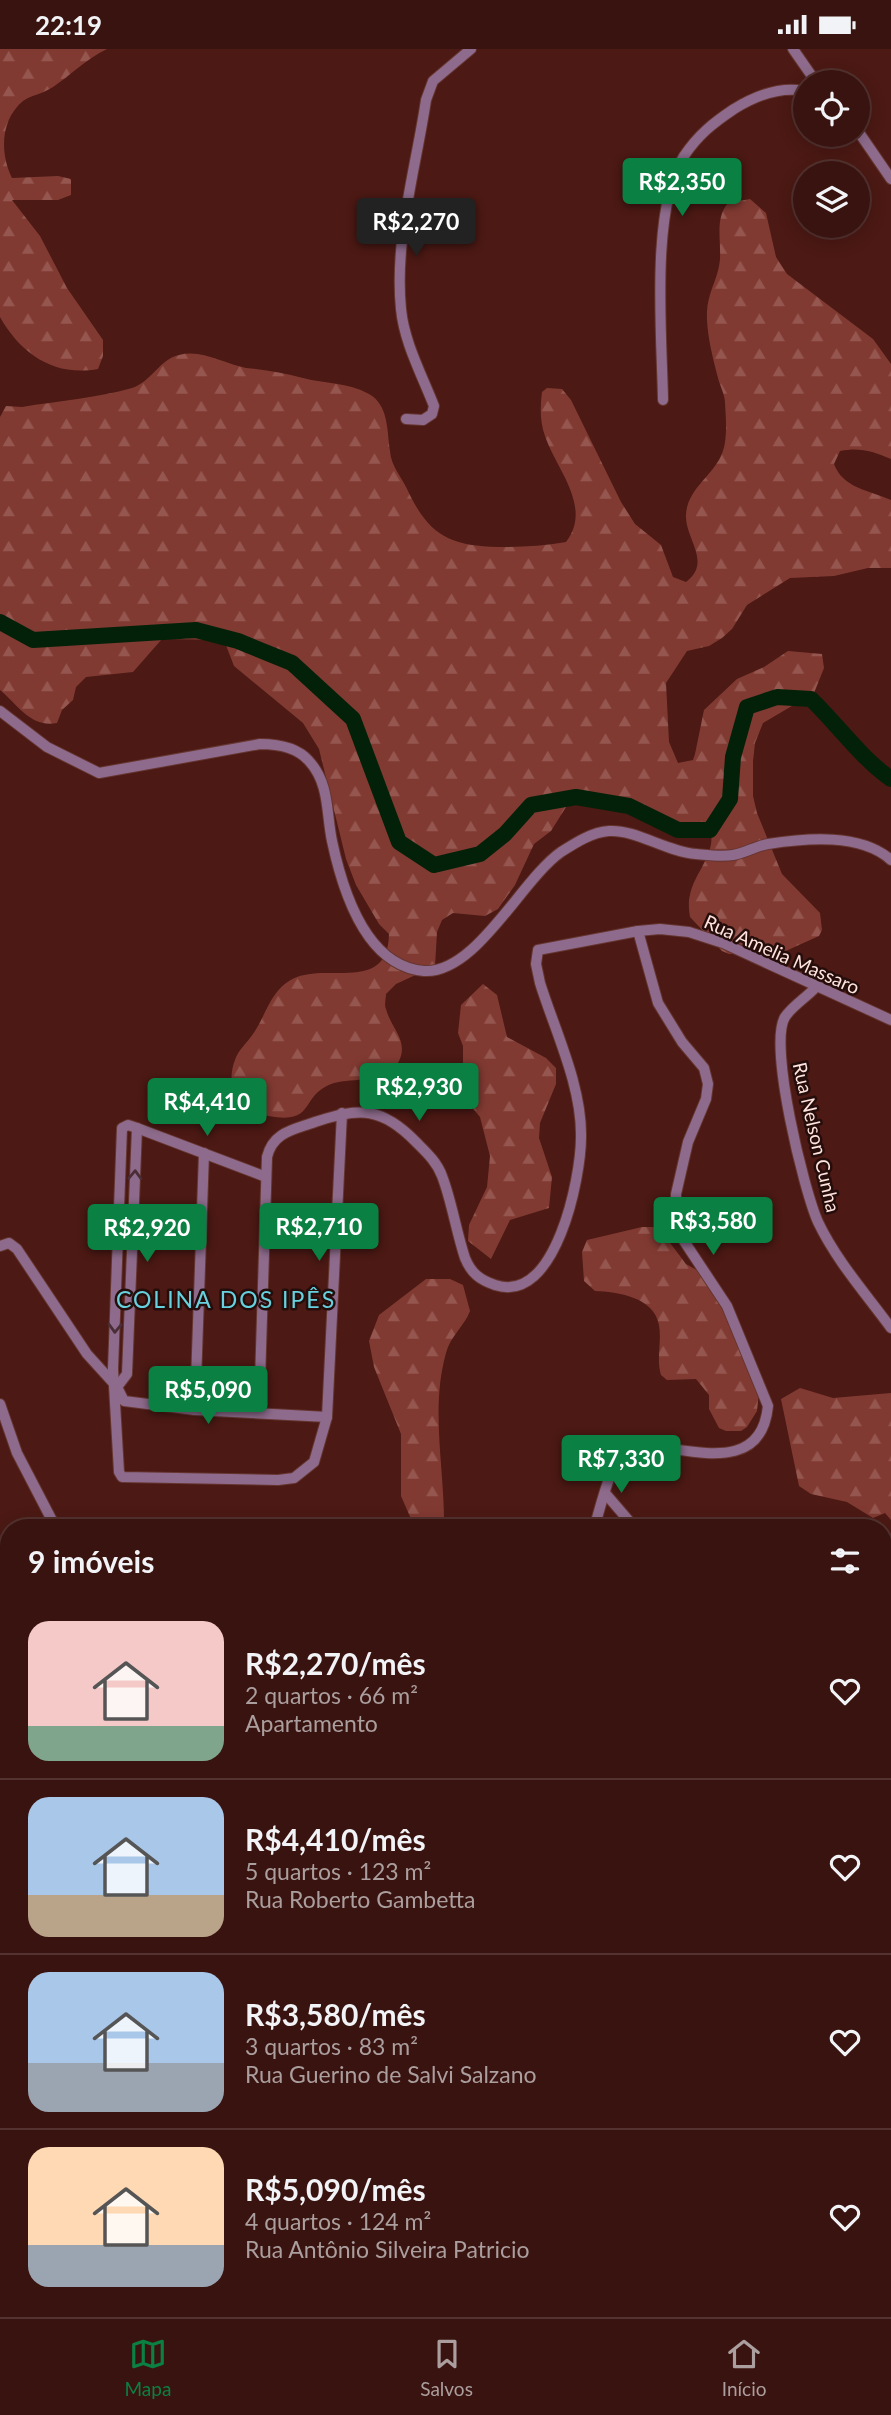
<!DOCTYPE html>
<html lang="pt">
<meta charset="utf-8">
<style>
:root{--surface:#39130f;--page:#44201d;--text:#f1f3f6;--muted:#ab9e9e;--line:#53322f;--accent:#0b8043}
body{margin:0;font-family:Lato,sans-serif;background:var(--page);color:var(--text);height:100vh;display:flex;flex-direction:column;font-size:26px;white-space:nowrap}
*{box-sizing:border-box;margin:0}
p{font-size:23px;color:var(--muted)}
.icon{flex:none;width:38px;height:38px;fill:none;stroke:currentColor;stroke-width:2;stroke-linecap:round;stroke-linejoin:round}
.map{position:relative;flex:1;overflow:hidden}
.sheet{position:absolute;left:0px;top:1470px;width:892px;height:798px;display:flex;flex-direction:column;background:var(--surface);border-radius:28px 28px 0 0;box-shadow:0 4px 18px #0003,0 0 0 2px var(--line)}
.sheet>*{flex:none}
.fabs{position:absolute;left:793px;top:21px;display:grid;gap:14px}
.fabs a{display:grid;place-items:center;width:77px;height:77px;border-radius:50%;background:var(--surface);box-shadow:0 4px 18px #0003,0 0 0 2px var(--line);font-size:35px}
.price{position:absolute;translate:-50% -60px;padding:0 16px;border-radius:7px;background:var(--accent);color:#fff;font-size:23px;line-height:46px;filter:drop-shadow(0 2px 4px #0008)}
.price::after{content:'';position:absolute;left:50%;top:42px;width:21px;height:16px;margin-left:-10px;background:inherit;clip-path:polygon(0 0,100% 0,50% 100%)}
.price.active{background:#222;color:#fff}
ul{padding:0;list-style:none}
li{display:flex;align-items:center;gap:21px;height:175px;padding:0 28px}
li+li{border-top:2px solid var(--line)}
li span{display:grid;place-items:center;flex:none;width:196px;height:140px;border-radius:21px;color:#555}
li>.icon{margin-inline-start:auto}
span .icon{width:84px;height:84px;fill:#fffc;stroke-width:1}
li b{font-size:30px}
h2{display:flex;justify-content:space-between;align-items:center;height:84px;padding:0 28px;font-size:30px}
.status{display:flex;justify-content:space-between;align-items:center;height:49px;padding:0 35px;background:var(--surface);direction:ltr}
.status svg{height:19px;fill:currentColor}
.dock{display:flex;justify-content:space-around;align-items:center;height:98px;border-top:2px solid var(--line);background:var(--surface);font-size:19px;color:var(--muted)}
.dock a{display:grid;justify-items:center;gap:4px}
.dock .active{color:var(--accent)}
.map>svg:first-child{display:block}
.grass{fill:url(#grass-dots)}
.forest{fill:url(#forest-firs)}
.park{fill:url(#park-crowns)}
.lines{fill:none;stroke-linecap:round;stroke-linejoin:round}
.river{stroke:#032109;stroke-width:16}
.minor-casing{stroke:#653530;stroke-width:12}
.minor{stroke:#8e6b8c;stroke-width:10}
.oneway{stroke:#492e38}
.labels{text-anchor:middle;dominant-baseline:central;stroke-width:5;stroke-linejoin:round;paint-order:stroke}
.street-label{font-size:19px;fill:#ffe3de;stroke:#240d0a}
.quarter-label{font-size:23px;letter-spacing:2px;fill:#67d1e0;stroke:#240d0a}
</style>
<div class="status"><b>22:19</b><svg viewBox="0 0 49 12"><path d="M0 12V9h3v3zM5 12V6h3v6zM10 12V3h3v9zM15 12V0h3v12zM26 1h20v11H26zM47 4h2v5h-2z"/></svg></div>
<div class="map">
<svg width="891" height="2268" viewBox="0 0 891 2268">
<defs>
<pattern id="grass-dots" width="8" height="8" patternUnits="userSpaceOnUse" patternTransform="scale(1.75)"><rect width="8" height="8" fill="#813a32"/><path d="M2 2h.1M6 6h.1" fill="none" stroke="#94564f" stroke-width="1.8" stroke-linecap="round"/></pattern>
<pattern id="forest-firs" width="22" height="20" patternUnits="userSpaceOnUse" patternTransform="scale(1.75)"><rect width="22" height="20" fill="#813a32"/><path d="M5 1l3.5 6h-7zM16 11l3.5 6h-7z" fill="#94564f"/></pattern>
<pattern id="park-crowns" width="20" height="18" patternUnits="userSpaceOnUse" patternTransform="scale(1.75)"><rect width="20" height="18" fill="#813a32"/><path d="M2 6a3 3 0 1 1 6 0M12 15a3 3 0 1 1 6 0" fill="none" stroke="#94564f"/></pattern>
</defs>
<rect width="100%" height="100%" fill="#4c1914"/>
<g class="grass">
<polygon points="884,2130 891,2132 891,2268 812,2268 817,2259 884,2259"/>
<polygon points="15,2259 462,2259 468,2267 50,2268 50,2264"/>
</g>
<g class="forest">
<path d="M0,0H107C86,10 71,26 53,38C43,45 31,46 23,52C0,71 0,105 12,129L58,127L71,130V146L58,151H12L40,187L67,239L103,291V307L98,320C54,328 21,305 0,268Z"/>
<path d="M750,150L766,164L776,208L787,225L873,290L891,315V410C872,402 860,398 840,402L834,415C843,439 868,441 891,451V519H868L834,527L790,529L747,556L732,580L722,589L709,597L687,602L666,634L669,693L678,714L693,711L695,705L704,661L737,630L764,618L788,602L822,605L824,619L814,644L763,674L755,694L753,712V747L757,764L782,825L820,864L822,881L819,887L779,905H729L722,902L690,868C689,861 688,853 690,846C695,821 722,800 707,773H693L679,779L656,778L607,746L578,748L566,758L551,782L534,795L515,836L498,860L485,867L453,864L442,871L437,883L435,917L396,935L386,945C386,949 384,956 386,960C391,980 410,992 398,1014C388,1034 352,1029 334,1034C297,1046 319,1078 264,1066C253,1064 244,1062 237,1052C230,1041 230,1023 235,1011C238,1001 247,994 253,985C267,965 271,938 297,928C331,915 388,943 389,885L379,875L356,836L346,810L319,700L303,674L234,617L224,591L162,590L133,623L86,628L76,638L73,651L62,661L57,674C31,679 19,657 0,641V368L6,357L22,358C58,352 97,349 132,339C151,333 160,310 179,306C202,300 224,315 246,319C266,321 284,324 303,329C325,335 347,333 369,345C389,356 387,383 390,402C391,417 401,427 407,440C428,485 448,497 498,498C521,498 543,497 566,493C593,458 556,420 545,387C540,373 540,358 542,343L547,339L562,340L571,351L621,453L635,475L661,496L673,528L686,533C713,513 684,489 686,465C688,440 711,428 721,407C728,393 726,370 725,354C725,346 720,337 718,329C713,310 708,290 707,271C706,243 718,233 720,210C721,190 715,169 728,154Z"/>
<polygon points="483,935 497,946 507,988 546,1009 556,1019 556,1035 540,1074 539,1089 552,1128 549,1159 510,1171 491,1210 468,1192 469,1176 487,1138 490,1107 480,1068 460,1044 463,1013 463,997 458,984 461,956"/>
<path d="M642,1178H658L686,1215L702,1224L721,1253L760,1333L757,1362L747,1378L741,1382H726L719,1379L709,1360V1346L696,1330L667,1331L661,1326C656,1310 662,1293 659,1276C654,1248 618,1243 595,1242L584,1232L582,1203L587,1191Z"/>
<path d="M426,1230H450L463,1236L470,1262C464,1277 450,1288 446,1304C430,1360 445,1422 444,1479H415L401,1447V1385L374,1318L369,1292L379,1266Z"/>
<polygon points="800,1339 833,1349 891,1344 891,1471 885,1464 873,1469 847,1453 811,1445 799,1437 781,1350"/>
<polygon points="9,1687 9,1790 0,1790 0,1688"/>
<polygon points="0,2070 9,2070 9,2259 34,2259 34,2268 0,2268"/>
</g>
<polygon class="park" points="891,1828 891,1921 884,1928 884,1838"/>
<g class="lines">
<path class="river" d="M0,573L33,591L196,581L238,592L292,614L353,670L399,793L434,816L480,805L505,785L531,756L576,748L629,757L678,781H710L730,750L733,708L747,658L777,648L811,650C838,676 860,708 891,730"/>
<defs>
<g id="minor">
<polyline points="793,0 816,33"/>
<polyline points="858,82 891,130"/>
<path d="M663,351C662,288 650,159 684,107C698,86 713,74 734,60C755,47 780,37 805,42"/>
<path d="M406,370L423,371L432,365L434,357C422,326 404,293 401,260C394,191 416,119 426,51L433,32L471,0"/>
<path d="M0,662L47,698L99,724L260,695C277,695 297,698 309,712C330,735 326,764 332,792C342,839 365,917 424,922C476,925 521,831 561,803C575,794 592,783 609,782C635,780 667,803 696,805C707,806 722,808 733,806C745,804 756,797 768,795C806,789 861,784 891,811"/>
<path d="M816,938C807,948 792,957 785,968C768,995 804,1142 818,1173C836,1211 866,1245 891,1279"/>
<polyline points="266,1128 137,1079 128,1076 122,1079 113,1320 119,1423 122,1428 278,1431 294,1429 314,1413 327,1368 342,1064"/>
<polyline points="0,1197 9,1194 17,1200 87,1305 117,1338 124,1352 195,1361 327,1368"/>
<polyline points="117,1338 127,1325 137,1079"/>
<polyline points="0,1355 17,1404 56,1479"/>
<polyline points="195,1361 204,1104"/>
<path d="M259,1364L267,1108C273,1083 293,1081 315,1073C360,1058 382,1058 416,1093C426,1103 437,1113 442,1127C452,1153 456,1182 465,1209C471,1224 480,1231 495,1236C556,1256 581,1128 581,1088C582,1037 555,982 540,934L536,915L538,901L638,882L660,880L689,883L723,894L891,971"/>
<polyline points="605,1444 635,1479"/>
<path d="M594,1479C600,1461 611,1409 627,1401C637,1395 652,1398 664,1399C710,1405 762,1417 768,1357L727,1257L682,1189L676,1168V1145L688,1093L706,1050L708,1035L704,1019L682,993L658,954L638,882"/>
<polyline points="884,1659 891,1646"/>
<polyline points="884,1831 891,1817"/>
<polyline points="884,1937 891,1932"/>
<polyline points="521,2259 528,2268"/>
<polyline points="723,2268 725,2259"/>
</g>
</defs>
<use href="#minor" class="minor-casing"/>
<use href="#minor" class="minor"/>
</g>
<defs><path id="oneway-chevron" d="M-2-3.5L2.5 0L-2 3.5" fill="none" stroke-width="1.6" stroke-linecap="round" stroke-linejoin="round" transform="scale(1.75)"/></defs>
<g class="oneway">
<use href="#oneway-chevron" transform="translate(135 1126) rotate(-88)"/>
<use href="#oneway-chevron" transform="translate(115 1279) rotate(92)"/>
</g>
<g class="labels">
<g class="street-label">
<text transform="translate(782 905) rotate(24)">Rua Amelia Massaro</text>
<text transform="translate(817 1088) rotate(77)">Rua Nelson Cunha</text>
</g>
<g class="quarter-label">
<text x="226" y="1250">COLINA DOS IPÊS</text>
</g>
</g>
</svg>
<div class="fabs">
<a><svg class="icon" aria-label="locate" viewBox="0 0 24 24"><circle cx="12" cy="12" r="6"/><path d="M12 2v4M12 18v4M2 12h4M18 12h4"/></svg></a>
<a><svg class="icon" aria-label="layers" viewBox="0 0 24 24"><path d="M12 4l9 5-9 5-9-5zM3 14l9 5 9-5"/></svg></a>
</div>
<b class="price" style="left:682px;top:169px">R$2,350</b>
<b class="price active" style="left:416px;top:209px">R$2,270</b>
<b class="price" style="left:419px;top:1074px">R$2,930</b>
<b class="price" style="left:207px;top:1089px">R$4,410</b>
<b class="price" style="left:713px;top:1208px">R$3,580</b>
<b class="price" style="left:319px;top:1214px">R$2,710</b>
<b class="price" style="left:147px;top:1215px">R$2,920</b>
<b class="price" style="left:208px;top:1377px">R$5,090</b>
<b class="price" style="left:621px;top:1446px">R$7,330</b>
<section class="sheet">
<h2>9 imóveis<svg class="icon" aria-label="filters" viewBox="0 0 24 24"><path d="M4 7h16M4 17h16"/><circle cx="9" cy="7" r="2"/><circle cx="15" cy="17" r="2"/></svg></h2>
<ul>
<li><span style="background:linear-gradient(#f6c9c9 75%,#7fa58c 0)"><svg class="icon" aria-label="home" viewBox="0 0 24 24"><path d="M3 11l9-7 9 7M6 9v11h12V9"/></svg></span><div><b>R$2,270/mês</b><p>2 quartos · 66 m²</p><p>Apartamento</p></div><svg class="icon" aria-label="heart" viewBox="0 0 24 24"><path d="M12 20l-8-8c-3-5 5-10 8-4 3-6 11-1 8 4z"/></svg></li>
<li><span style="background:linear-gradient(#a9c7e8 70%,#b9a48a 0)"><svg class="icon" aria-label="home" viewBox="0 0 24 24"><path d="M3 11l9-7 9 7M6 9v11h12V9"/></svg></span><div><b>R$4,410/mês</b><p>5 quartos · 123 m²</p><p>Rua Roberto Gambetta</p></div><svg class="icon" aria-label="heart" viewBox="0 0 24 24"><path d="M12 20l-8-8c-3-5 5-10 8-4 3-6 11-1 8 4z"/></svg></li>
<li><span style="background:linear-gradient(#a9c7e8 65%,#9aa5b1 0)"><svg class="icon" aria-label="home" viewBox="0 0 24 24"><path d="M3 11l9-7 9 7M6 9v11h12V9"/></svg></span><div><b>R$3,580/mês</b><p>3 quartos · 83 m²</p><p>Rua Guerino de Salvi Salzano</p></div><svg class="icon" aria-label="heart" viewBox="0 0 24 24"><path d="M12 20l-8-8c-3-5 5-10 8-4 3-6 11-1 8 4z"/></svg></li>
<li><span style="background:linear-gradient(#ffd9b3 70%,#9aa5b1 0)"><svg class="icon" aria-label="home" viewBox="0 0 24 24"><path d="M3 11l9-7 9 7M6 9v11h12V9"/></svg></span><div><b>R$5,090/mês</b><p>4 quartos · 124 m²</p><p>Rua Antônio Silveira Patricio</p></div><svg class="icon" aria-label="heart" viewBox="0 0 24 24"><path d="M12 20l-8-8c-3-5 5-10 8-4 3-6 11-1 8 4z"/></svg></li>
</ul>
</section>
</div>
<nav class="dock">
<a class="active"><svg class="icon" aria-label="map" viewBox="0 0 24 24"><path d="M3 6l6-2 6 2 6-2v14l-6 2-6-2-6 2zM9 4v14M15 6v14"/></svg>Mapa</a>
<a><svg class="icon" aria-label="saved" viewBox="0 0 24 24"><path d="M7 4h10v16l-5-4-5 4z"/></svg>Salvos</a>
<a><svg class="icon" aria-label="home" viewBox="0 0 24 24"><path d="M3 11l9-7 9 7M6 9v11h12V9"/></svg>Início</a>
</nav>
